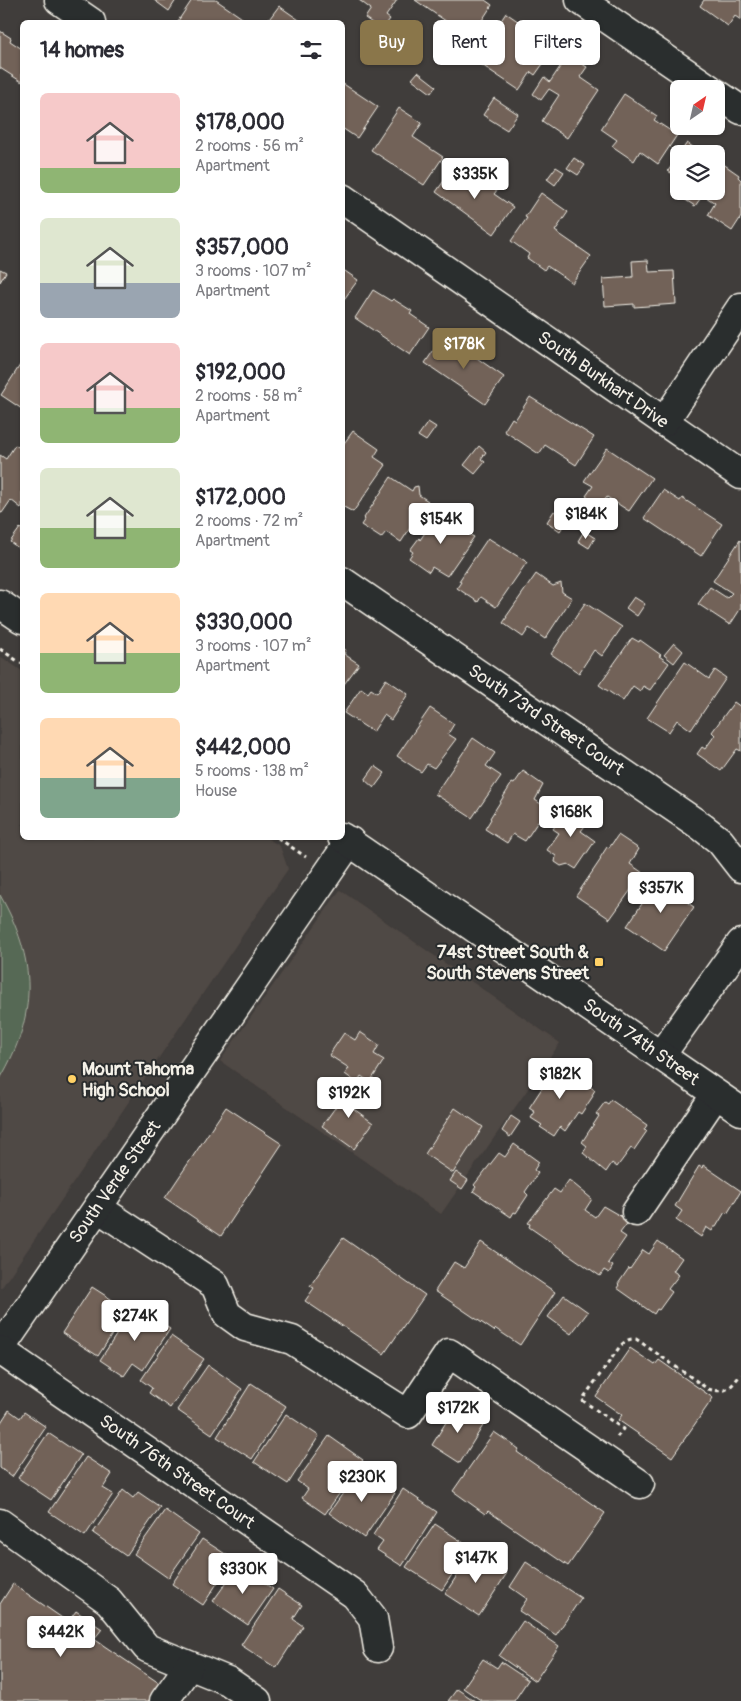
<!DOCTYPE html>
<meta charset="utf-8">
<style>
:root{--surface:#fff;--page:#f7f7f7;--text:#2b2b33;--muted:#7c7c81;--accent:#8a764a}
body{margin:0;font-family:Pangolin,sans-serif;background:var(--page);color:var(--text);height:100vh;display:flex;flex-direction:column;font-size:19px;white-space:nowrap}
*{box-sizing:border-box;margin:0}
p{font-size:16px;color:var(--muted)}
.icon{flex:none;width:28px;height:28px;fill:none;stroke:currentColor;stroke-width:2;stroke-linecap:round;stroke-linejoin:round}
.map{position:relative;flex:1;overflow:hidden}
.details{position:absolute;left:20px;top:20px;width:325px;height:820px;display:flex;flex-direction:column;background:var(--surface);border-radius:8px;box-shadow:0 1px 4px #0004}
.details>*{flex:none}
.banner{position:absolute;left:360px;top:20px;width:305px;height:45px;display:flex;gap:10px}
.needle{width:32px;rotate:34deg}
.tools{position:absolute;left:670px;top:80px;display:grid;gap:10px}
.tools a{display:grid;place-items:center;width:55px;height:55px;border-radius:8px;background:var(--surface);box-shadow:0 1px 4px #0004;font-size:25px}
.price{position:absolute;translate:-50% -42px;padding:0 11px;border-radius:5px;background:#fff;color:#222;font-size:16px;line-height:32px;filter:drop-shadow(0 1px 2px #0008)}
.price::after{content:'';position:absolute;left:50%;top:30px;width:15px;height:11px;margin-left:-8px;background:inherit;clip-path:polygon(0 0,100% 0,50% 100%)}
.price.selected{background:var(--accent);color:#fff}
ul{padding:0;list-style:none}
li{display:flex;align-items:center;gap:15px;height:125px;padding:0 20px}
li span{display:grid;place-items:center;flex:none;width:140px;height:100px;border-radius:8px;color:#555}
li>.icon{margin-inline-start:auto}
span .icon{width:60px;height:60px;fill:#fffc;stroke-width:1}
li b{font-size:21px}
h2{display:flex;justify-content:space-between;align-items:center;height:60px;padding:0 20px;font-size:21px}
.pill{padding:0 18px;border-radius:8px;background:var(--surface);box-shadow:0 1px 4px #0004;font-size:18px;line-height:45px}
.pill.selected{background:var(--accent);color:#fff}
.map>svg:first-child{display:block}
.built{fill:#4f4844}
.green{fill:#566954;stroke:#a5ad9e}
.building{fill:#726259;stroke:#f4f1e8}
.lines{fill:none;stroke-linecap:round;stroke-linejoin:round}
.minor-casing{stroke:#f4f1e8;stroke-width:31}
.major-casing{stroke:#f4f1e8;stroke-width:31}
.path{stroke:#f4f1e8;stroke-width:3;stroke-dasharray:4 4;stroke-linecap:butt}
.minor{stroke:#2a2d2e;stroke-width:28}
.major{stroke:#2a2d2e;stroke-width:28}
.poi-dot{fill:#ffd166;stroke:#2a2d2e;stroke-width:2}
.labels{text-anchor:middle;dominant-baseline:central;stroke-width:4;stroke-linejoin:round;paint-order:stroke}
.street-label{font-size:18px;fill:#f4f1e8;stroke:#2a2d2e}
.poi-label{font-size:18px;font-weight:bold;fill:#f4f1e8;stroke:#2a2d2e;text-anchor:end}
</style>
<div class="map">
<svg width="741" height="1701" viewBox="0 0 741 1701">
<rect width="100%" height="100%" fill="#403d3b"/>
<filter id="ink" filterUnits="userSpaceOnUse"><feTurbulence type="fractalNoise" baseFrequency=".02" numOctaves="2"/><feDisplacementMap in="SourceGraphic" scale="10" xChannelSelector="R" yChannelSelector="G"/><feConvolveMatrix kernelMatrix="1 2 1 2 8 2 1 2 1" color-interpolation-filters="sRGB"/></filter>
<g filter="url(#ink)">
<g class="built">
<polygon points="0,656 22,671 22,838 267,838 280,846 288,869 0,1290"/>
<polygon points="340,890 560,1043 441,1214 220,1061"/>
</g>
<path class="green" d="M0,895C37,960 38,1014 0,1079Z"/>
<g class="building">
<polygon points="154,0 176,0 169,11"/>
<polygon points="192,0 216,0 248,22 181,22 178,21"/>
<polygon points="359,0 397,0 386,16 390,19 382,30 365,18 371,9"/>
<polygon points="415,0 485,0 492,5 456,60 438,48 453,26"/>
<polygon points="704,0 741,0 741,20 735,16 728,26 700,6"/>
<polygon points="279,6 302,22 267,22"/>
<polygon points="506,13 534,32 535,29 547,37 545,40 555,47 535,75 531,72 519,90 479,63 491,44 487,42"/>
<polygon points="0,31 11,38 10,41 22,49 22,82 0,68"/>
<polygon points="568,55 587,67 580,77 599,90 567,138 542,121 559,95 549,89 541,100 533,94 544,77 550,82"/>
<polygon points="418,72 436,86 431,93 412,79"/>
<polygon points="342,83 378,107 357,138 342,128"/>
<polygon points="624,94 657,116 654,120 677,135 658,164 640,151 634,161 612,146 617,140 601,129"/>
<polygon points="494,98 518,114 507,130 483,115"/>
<polygon points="399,108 422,123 413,137 443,157 424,185 371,150"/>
<polygon points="687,143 703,154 679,154"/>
<polygon points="679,155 679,178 668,171"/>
<polygon points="574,158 585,165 578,175 567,168"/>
<polygon points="716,159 739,175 738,177 741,180 741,217 732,231 708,215 715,203 703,195 695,206 673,192 679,184 679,191 716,191"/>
<polygon points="556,167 564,172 555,185 547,179"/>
<polygon points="453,168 475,183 480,176 498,189 494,194 513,207 494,234 436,192"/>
<polygon points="541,193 568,212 555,231 591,256 572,283 547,266 544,270 527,258 529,254 511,241 527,218 525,217"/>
<polygon points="648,260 649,272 674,271 676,304 634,307 634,304 605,306 603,279 633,277 632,261"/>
<polygon points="0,269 6,272 0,282"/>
<polygon points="342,269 358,280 342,302"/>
<polygon points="373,290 391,301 393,299 412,311 410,314 429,327 410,355 355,318"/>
<polygon points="444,335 504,377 485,404 425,363"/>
<polygon points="22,362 22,409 1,395"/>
<polygon points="530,397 594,437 576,465 545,445 539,454 504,431 512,418 515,420"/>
<polygon points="428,422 436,427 426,441 418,436"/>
<polygon points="353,431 379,449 374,457 386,465 353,512 342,506 342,446"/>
<polygon points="15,445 22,449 22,506 21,508 11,500 2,513 0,512 0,455 6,459"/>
<polygon points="479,446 486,452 481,459 485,462 475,474 464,465"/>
<polygon points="607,448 652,478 629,511 607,497 600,506 586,496 593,486 584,481"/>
<polygon points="391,477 412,491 414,487 418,486 419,495 428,501 401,542 386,532 381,538 361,525 365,519 364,518"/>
<polygon points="663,490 680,501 682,498 722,524 701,556 644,518"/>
<polygon points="554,511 567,520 560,531 547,522"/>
<polygon points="439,512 456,524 463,522 465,532 474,537 447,576 432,567 429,572 409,558 413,552 410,550 419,538 420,540"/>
<polygon points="20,528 22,530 22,545 20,549 10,542"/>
<polygon points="584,531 595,538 589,548 578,541"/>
<polygon points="488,538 527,562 496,607 481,597 478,602 457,588 461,582 459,581"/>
<polygon points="740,540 741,608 730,625 698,604 710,587 727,598 732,593 713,581"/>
<polygon points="536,574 553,586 561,583 562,592 572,598 545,639 529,628 523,637 503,623 507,617 506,617"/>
<polygon points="634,597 645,604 637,616 626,608"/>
<polygon points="585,603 622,627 602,656 594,650 579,673 551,654"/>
<polygon points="632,638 639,642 640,640 661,655 659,656 669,663 650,690 643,686 640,691 633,686 623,701 599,685"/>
<polygon points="674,643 683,651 674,663 664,655"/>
<polygon points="342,648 346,650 344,654 359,664 342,687"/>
<polygon points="685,662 709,679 715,670 726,678 691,730 677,720 669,732 647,718"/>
<polygon points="386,679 408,694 391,720 384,715 373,732 344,713 361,688 368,693 371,689 377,693"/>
<polygon points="734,702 741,707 741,751 737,749 721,771 697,754 702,747 705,749 715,735 712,732"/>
<polygon points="430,708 454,724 448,734 456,739 434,768 427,764 421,772 397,756"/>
<polygon points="473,738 495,753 486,766 501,776 472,818 435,794"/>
<polygon points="375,766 385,773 374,788 365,780"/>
<polygon points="523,771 543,785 535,800 547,808 525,841 513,834 507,843 485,829 491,819 490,818 512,783 514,784"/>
<polygon points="570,803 591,818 581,831 595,841 576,869 568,864 561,866 555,862 556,856 547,850 559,833 553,829"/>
<polygon points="618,835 639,849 630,864 643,873 610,919 576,896 601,859 600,858 607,847 609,848"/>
<polygon points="663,877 683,891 679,897 694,907 664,951 627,926 656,883 658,885"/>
<polygon points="360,1032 379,1045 374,1054 384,1060 370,1082 361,1076 357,1083 345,1074 349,1068 329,1055 344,1033 355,1040"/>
<polygon points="557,1065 595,1090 592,1095 593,1096 581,1114 578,1112 565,1131 560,1127 554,1136 540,1127 542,1125 531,1118 535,1112 529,1108 546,1082 543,1080 552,1066 555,1068"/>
<polygon points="352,1084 365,1094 354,1109 373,1123 354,1149 322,1126"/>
<polygon points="611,1100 647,1125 644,1130 647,1131 634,1150 631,1148 617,1167 612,1163 606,1172 583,1153 587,1146 582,1142 599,1116 596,1114 605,1102 608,1104"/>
<polygon points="226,1107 282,1144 221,1236 165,1198"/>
<polygon points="455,1108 483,1127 453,1173 425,1154"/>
<polygon points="511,1116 520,1122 510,1137 502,1131"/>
<polygon points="514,1144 539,1162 534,1170 538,1173 525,1192 528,1195 516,1213 514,1212 511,1217 473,1191 476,1187 474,1185 499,1153 505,1157"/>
<polygon points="703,1165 741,1191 727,1214 725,1212 716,1227 714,1227 712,1231 706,1227 701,1237 676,1220 682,1211 675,1206 699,1166 702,1168"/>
<polygon points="456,1172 468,1180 462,1189 450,1181"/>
<polygon points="569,1180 592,1199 585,1210 595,1217 603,1206 629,1221 620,1233 626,1237 608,1263 613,1266 609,1273 604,1270 600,1276 529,1227 530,1224 528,1223 554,1189 560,1193"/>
<polygon points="343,1238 425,1295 384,1354 305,1301 314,1288 310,1286"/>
<polygon points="658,1241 682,1258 673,1271 679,1275 668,1289 672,1292 659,1310 657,1309 654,1314 617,1288 619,1285 618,1284 629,1268 630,1269 643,1250 649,1254"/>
<polygon points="481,1242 555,1292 520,1345 496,1329 494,1331 435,1291 454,1262 464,1268"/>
<polygon points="92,1287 128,1310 98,1356 62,1333"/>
<polygon points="564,1295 588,1312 571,1334 548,1317"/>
<polygon points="135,1306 170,1329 143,1370 133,1363 124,1376 100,1360"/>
<polygon points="171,1336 204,1359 170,1408 149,1393 152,1388 141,1380"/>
<polygon points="630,1348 655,1365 659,1360 713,1398 672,1457 618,1420 622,1415 596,1397"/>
<polygon points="208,1365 242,1389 212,1434 177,1410"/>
<polygon points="251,1383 286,1406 252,1459 217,1437"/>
<polygon points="456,1406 484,1424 460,1463 432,1445"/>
<polygon points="9,1410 20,1418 24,1412 46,1427 12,1477 0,1468 0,1424"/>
<polygon points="286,1414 319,1436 288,1484 254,1462"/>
<polygon points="494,1432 519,1449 517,1452 605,1513 568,1566 488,1511 485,1514 453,1491"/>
<polygon points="48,1433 81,1455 51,1500 18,1478"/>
<polygon points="329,1436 363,1460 325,1514 302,1498 308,1489 297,1481"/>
<polygon points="86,1457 112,1474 103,1488 113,1494 85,1536 49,1512"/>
<polygon points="360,1469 395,1493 364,1538 329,1513"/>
<polygon points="403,1489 437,1512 402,1566 377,1550 383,1542 373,1535"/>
<polygon points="123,1490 133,1498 138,1492 160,1507 126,1556 93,1533"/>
<polygon points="165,1510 199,1534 168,1578 134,1554"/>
<polygon points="435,1524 470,1547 442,1590 406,1567"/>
<polygon points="202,1539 233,1559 203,1605 172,1584"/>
<polygon points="473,1551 507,1573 479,1616 445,1594"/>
<polygon points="526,1562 581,1598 556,1635 519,1611 527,1599 510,1587"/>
<polygon points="239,1565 273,1589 248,1625 213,1601"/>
<polygon points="13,1584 68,1622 76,1611 102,1629 94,1639 162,1685 151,1701 0,1701 0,1604"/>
<polygon points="278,1589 302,1605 293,1619 303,1626 276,1668 241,1645"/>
<polygon points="523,1621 559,1646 535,1681 499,1656"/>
<polygon points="483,1659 497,1668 501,1662 528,1680 514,1701 482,1701 463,1688"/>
<polygon points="457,1689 475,1701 448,1701"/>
</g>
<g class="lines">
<defs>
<g id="minor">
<polyline points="59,0 91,22"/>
<polyline points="580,0 710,89"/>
<polyline points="716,93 741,110"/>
<polyline points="342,198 741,475"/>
<polyline points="664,422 741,307"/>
<polyline points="342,581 702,827 720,841 741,868"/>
<polyline points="661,1055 741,943"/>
<polyline points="98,1208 215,1285 227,1314 245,1327 292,1340 408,1414 449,1353 640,1484"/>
<polyline points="636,1212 716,1094"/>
<polyline points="0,1349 350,841"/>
<polyline points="0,1350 355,1595 373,1618 378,1648"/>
<polyline points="0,1523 109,1601 147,1648 228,1681 257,1701"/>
<polyline points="164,1701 189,1666"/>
</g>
<g id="major">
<polyline points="0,604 22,619"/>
<polyline points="342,837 741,1111"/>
</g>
</defs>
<use href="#minor" class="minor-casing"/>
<use href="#major" class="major-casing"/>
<g class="path">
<polyline points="0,649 22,664"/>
<polyline points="278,838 306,857"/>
<path d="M617,1437L623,1429L582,1400L621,1345C626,1341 629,1338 636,1339L708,1389C727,1394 730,1388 741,1374"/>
</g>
<use href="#minor" class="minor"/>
<use href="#major" class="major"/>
</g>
</g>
<g class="poi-dot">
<rect x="594" y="957" width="10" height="10" rx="2.5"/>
<circle cx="72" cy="1079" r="5"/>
</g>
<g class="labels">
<g class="street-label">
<text transform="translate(603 380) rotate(35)">South Burkhart Drive</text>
<text transform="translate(546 720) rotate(34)">South 73rd Street Court</text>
<text transform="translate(641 1042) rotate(35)">South 74th Street</text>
<text transform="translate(115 1182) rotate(-55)">South Verde Street</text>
<text transform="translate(177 1472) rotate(35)">South 76th Street Court</text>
</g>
<g class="poi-label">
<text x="589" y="952">74st Street South &amp;<tspan x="589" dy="21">South Stevens Street</tspan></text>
<text x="82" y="1069" text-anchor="start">Mount Tahoma<tspan x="82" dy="21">High School</tspan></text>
</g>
</g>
</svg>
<div class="tools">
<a><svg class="needle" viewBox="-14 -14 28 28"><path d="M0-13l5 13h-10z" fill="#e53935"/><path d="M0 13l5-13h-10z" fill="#7c7c81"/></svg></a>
<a><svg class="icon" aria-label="layers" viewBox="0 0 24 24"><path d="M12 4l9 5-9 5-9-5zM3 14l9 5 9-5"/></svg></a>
</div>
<b class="price" style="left:475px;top:200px">$335K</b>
<b class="price selected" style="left:464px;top:370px">$178K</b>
<b class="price" style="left:586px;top:540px">$184K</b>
<b class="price" style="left:441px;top:545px">$154K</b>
<b class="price" style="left:571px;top:838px">$168K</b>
<b class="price" style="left:661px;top:914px">$357K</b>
<b class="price" style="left:560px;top:1100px">$182K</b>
<b class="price" style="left:349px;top:1119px">$192K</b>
<b class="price" style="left:135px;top:1342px">$274K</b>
<b class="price" style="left:458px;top:1434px">$172K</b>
<b class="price" style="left:362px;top:1503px">$230K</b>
<b class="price" style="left:476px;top:1584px">$147K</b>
<b class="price" style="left:243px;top:1595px">$330K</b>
<b class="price" style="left:61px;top:1658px">$442K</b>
<div class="banner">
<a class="pill selected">Buy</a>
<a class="pill">Rent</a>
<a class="pill">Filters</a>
</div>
<section class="details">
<h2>14 homes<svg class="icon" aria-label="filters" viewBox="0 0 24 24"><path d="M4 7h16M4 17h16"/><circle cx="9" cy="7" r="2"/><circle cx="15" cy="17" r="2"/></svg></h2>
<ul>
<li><span style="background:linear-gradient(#f6c9c9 75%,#8fb573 0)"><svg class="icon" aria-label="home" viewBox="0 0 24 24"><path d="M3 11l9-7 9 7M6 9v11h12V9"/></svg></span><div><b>$178,000</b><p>2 rooms · 56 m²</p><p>Apartment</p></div></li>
<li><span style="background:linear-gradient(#dfe7d0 65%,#9aa5b1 0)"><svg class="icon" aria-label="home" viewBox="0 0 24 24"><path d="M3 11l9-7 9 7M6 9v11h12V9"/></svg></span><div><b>$357,000</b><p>3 rooms · 107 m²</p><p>Apartment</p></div></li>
<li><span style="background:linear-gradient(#f6c9c9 65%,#8fb573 0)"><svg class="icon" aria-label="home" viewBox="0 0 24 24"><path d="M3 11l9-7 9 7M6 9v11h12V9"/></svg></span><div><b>$192,000</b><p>2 rooms · 58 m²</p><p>Apartment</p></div></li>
<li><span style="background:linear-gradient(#dfe7d0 60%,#8fb573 0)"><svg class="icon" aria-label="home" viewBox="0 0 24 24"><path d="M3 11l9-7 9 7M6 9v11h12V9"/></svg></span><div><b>$172,000</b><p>2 rooms · 72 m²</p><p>Apartment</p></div></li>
<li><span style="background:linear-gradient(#ffd9b3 60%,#8fb573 0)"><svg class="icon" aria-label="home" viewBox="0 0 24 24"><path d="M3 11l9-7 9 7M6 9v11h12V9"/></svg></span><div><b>$330,000</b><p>3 rooms · 107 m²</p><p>Apartment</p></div></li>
<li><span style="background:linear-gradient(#ffd9b3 60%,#7fa58c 0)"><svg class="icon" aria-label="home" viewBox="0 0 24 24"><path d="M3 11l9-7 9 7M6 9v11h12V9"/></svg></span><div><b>$442,000</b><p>5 rooms · 138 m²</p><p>House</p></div></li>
</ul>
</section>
</div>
